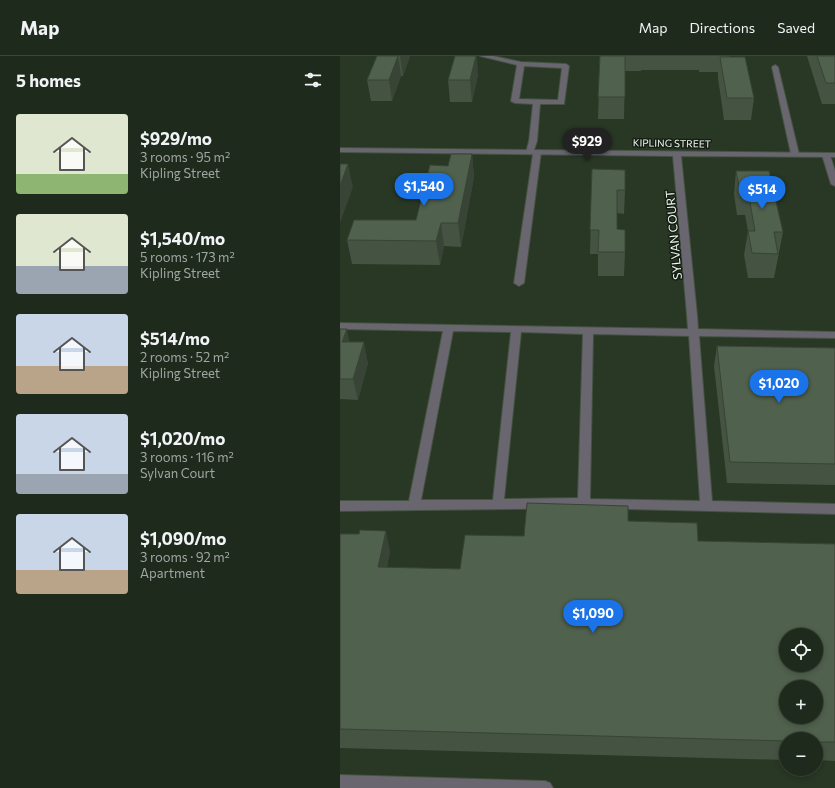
<!DOCTYPE html>
<meta charset="utf-8">
<style>
:root{--surface:#1e2a1c;--page:#2b3629;--text:#f1f3f6;--muted:#a1a7a3;--line:#3c463b;--accent:#1a73e8}
body{margin:0;font-family:Commissioner,sans-serif;background:var(--page);color:var(--text);height:100vh;display:flex;flex-direction:column;font-size:15px;white-space:nowrap}
*{box-sizing:border-box;margin:0}
p{font-size:13px;color:var(--muted)}
.icon{flex:none;width:22px;height:22px;fill:none;stroke:currentColor;stroke-width:2;stroke-linecap:round;stroke-linejoin:round}
.map{position:relative;flex:1;overflow:hidden}
.sheet{display:flex;flex-direction:column;background:var(--surface);width:340px}
.sheet>*{flex:none}
.tools{position:absolute;left:439px;top:572px;display:grid;gap:8px}
.tools a{display:grid;place-items:center;width:44px;height:44px;border-radius:50%;background:var(--surface);box-shadow:0 2px 6px #0003,0 0 0 1px var(--line);font-size:20px}
.price{position:absolute;translate:-50% -34px;padding:0 9px;border-radius:14px;background:var(--accent);color:#fff;font-size:13px;line-height:26px;filter:drop-shadow(0 1px 2px #0008)}
.price::after{content:'';position:absolute;left:50%;top:24px;width:12px;height:9px;margin-left:-6px;background:inherit;clip-path:polygon(0 0,100% 0,50% 100%)}
.price.active{background:#222;color:#fff}
ul{padding:0;list-style:none}
li{display:flex;align-items:center;gap:12px;height:100px;padding:0 16px}
li span{display:grid;place-items:center;flex:none;width:112px;height:80px;border-radius:4px;color:#555}
li>.icon{margin-inline-start:auto}
span .icon{width:48px;height:48px;fill:#fffc;stroke-width:1}
li b{font-size:17px}
h2{display:flex;justify-content:space-between;align-items:center;height:48px;padding:0 16px;font-size:17px}
header{display:flex;align-items:center;gap:24px;box-sizing:border-box;height:56px;padding:0 20px;background:var(--surface);border-bottom:1px solid var(--line)}
header strong{font-size:19px}
nav{display:flex;gap:22px;margin-inline-start:auto;font-size:14px}
main{display:flex;flex:1;min-height:0}
.map>svg:first-child{display:block}
.lines{fill:none;stroke-linecap:round;stroke-linejoin:round}
.service-casing{stroke:#445341;stroke-width:2}
.minor-casing{stroke:#445341;stroke-width:2}
.service{fill:#696670;fill-rule:evenodd}
.minor{fill:#696670;fill-rule:evenodd}
.wall{fill:#455342}
.shaded-wall{fill:#384436}
.building{fill:#50614d;stroke:#384436;fill-rule:evenodd}
.labels{text-anchor:middle;dominant-baseline:central;stroke-width:3;stroke-linejoin:round;paint-order:stroke}
.far-street-label{font-size:10px;fill:#eef8ec;stroke:#161d14}
.street-label{font-size:12px;fill:#eef8ec;stroke:#161d14}
</style>
<header>
<strong>Map</strong>
<nav><a>Map</a><a>Directions</a><a>Saved</a></nav>
</header>
<main>
<section class="sheet">
<h2>5 homes<svg class="icon" aria-label="filters" viewBox="0 0 24 24"><path d="M4 7h16M4 17h16"/><circle cx="9" cy="7" r="2"/><circle cx="15" cy="17" r="2"/></svg></h2>
<ul>
<li><span style="background:linear-gradient(#dfe7d0 75%,#8fb573 0)"><svg class="icon" aria-label="home" viewBox="0 0 24 24"><path d="M3 11l9-7 9 7M6 9v11h12V9"/></svg></span><div><b>$929/mo</b><p>3 rooms · 95 m²</p><p>Kipling Street</p></div></li>
<li><span style="background:linear-gradient(#dfe7d0 65%,#9aa5b1 0)"><svg class="icon" aria-label="home" viewBox="0 0 24 24"><path d="M3 11l9-7 9 7M6 9v11h12V9"/></svg></span><div><b>$1,540/mo</b><p>5 rooms · 173 m²</p><p>Kipling Street</p></div></li>
<li><span style="background:linear-gradient(#c9d6e8 65%,#b9a48a 0)"><svg class="icon" aria-label="home" viewBox="0 0 24 24"><path d="M3 11l9-7 9 7M6 9v11h12V9"/></svg></span><div><b>$514/mo</b><p>2 rooms · 52 m²</p><p>Kipling Street</p></div></li>
<li><span style="background:linear-gradient(#c9d6e8 75%,#9aa5b1 0)"><svg class="icon" aria-label="home" viewBox="0 0 24 24"><path d="M3 11l9-7 9 7M6 9v11h12V9"/></svg></span><div><b>$1,020/mo</b><p>3 rooms · 116 m²</p><p>Sylvan Court</p></div></li>
<li><span style="background:linear-gradient(#c9d6e8 70%,#b9a48a 0)"><svg class="icon" aria-label="home" viewBox="0 0 24 24"><path d="M3 11l9-7 9 7M6 9v11h12V9"/></svg></span><div><b>$1,090/mo</b><p>3 rooms · 92 m²</p><p>Apartment</p></div></li>
</ul>
</section>
<div class="map">
<svg width="495" height="732" viewBox="0 0 495 732">
<rect width="100%" height="100%" fill="#283825"/>
<g class="lines">
<defs>
<g id="service">
<path d="M140,0H153L181,6L226,8L229,10L224,48H200L197,85L194,94H200L201,96L184,227L179,230L174,227L193,98H190L186,96L189,85L193,48L175,47L171,45L177,9ZM184,10L222,12L218,44L179,43Z"/>
<polygon points="435,9 438,11 459,98 455,100 451,98 432,11"/>
<polygon points="483,97 489,97 490,99 495,115 495,130 491,128 482,99"/>
<path d="M352,256L357,259L358,273L495,276V282L359,280L372,445L495,448V458L244,452L0,455V445H69L103,275L0,273V267L348,273L347,259ZM113,275L171,276L153,444H81ZM181,276L243,278L238,442L164,443ZM253,278L349,280L360,445L250,443Z"/>
<polygon points="0,719 205,725 210,727 213,732 0,732"/>
</g>
<polygon id="minor" points="0,92 495,97 495,101 341,100 357,259 352,262 347,259 333,100 0,96"/>
</defs>
<use href="#service" class="service-casing"/>
<use href="#minor" class="minor-casing"/>
<use href="#service" class="service"/>
<use href="#minor" class="minor"/>
</g>
<g class="wall">
<polygon points="37,0 70,0 63,20 61,20 52,45 31,45 27,24"/>
<polygon points="260,0 389,0 414,42 411,64 384,64 378,22 378,16 359,16 359,14 301,14 301,15 285,15 284,63 258,63"/>
<polygon points="467,0 495,0 495,48 482,48"/>
<polygon points="138,19 132,46 110,46 108,24"/>
<polygon points="132,98 134,121 121,191 104,190 100,209 12,208 7,184 76,164 108,110"/>
<polygon points="252,113 285,134 284,158 277,157 277,173 285,196 284,220 258,220 258,198 250,198"/>
<polygon points="396,115 443,176 434,222 408,222 404,199 408,175 405,159 397,159 394,138"/>
<polygon points="0,273 10,286 28,307 18,344 0,343"/>
<polygon points="377,290 495,292 495,429 387,427 374,310"/>
<polygon points="288,465 358,485 495,488 495,705 476,704 476,683 446,683 446,704 0,692 0,478 50,495 47,511 120,513 184,480"/>
</g>
<g class="shaded-wall">
<polygon points="58,0 61,20 52,45 49,24"/>
<polygon points="60,0 70,0 63,20"/>
<polygon points="136,0 137,0 138,19 132,46 130,24"/>
<polygon points="132,98 134,121 121,191 118,167"/>
<polygon points="8,108 13,131 0,167 0,130"/>
<polygon points="101,167 104,190 100,209 96,185"/>
<polygon points="7,273 11,294 2,286"/>
<polygon points="24,286 28,307 18,344 13,323"/>
<polygon points="46,475 50,495 43,531 38,511"/>
</g>
<g class="building">
<polygon points="37,0 58,0 49,24 27,24"/>
<polygon points="115,0 136,0 130,24 108,24"/>
<polygon points="260,0 285,0 285,41 258,41"/>
<polygon points="477,0 495,0 495,27 486,27"/>
<polygon points="380,1 405,1 414,42 387,42"/>
<polygon points="111,98 132,98 118,167 101,167 96,185 7,184 14,164 76,164 90,109 108,110"/>
<polygon points="0,108 8,108 0,130"/>
<polygon points="252,113 285,114 285,134 277,134 277,173 285,174 285,196 258,196 259,174 250,174"/>
<polygon points="396,115 429,115 443,176 434,176 438,198 412,197 408,175 415,175 408,135 400,135"/>
<polygon points="0,273 7,273 2,286 24,286 13,323 0,323"/>
<polygon points="377,290 495,292 495,408 390,406"/>
<path d="M187,447L288,450V465L357,467L358,485L495,488V686H476V683H446V685L0,673V478H19L20,474L46,475L38,511L120,513L125,479L184,480ZM446,579H476V609H446ZM446,631H476V661H446Z"/>
</g>
<g class="labels">
<g class="far-street-label">
<text transform="translate(332 87) rotate(1)">KIPLING STREET</text>
</g>
<g class="street-label">
<text transform="translate(333 179) rotate(-95)">SYLVAN COURT</text>
</g>
</g>
</svg>
<div class="tools">
<a><svg class="icon" aria-label="locate" viewBox="0 0 24 24"><circle cx="12" cy="12" r="6"/><path d="M12 2v4M12 18v4M2 12h4M18 12h4"/></svg></a>
<a>+</a>
<a>−</a>
</div>
<b class="price active" style="left:247px;top:106px">$929</b>
<b class="price" style="left:84px;top:151px">$1,540</b>
<b class="price" style="left:422px;top:154px">$514</b>
<b class="price" style="left:439px;top:348px">$1,020</b>
<b class="price" style="left:253px;top:578px">$1,090</b>
</div>
</main>
